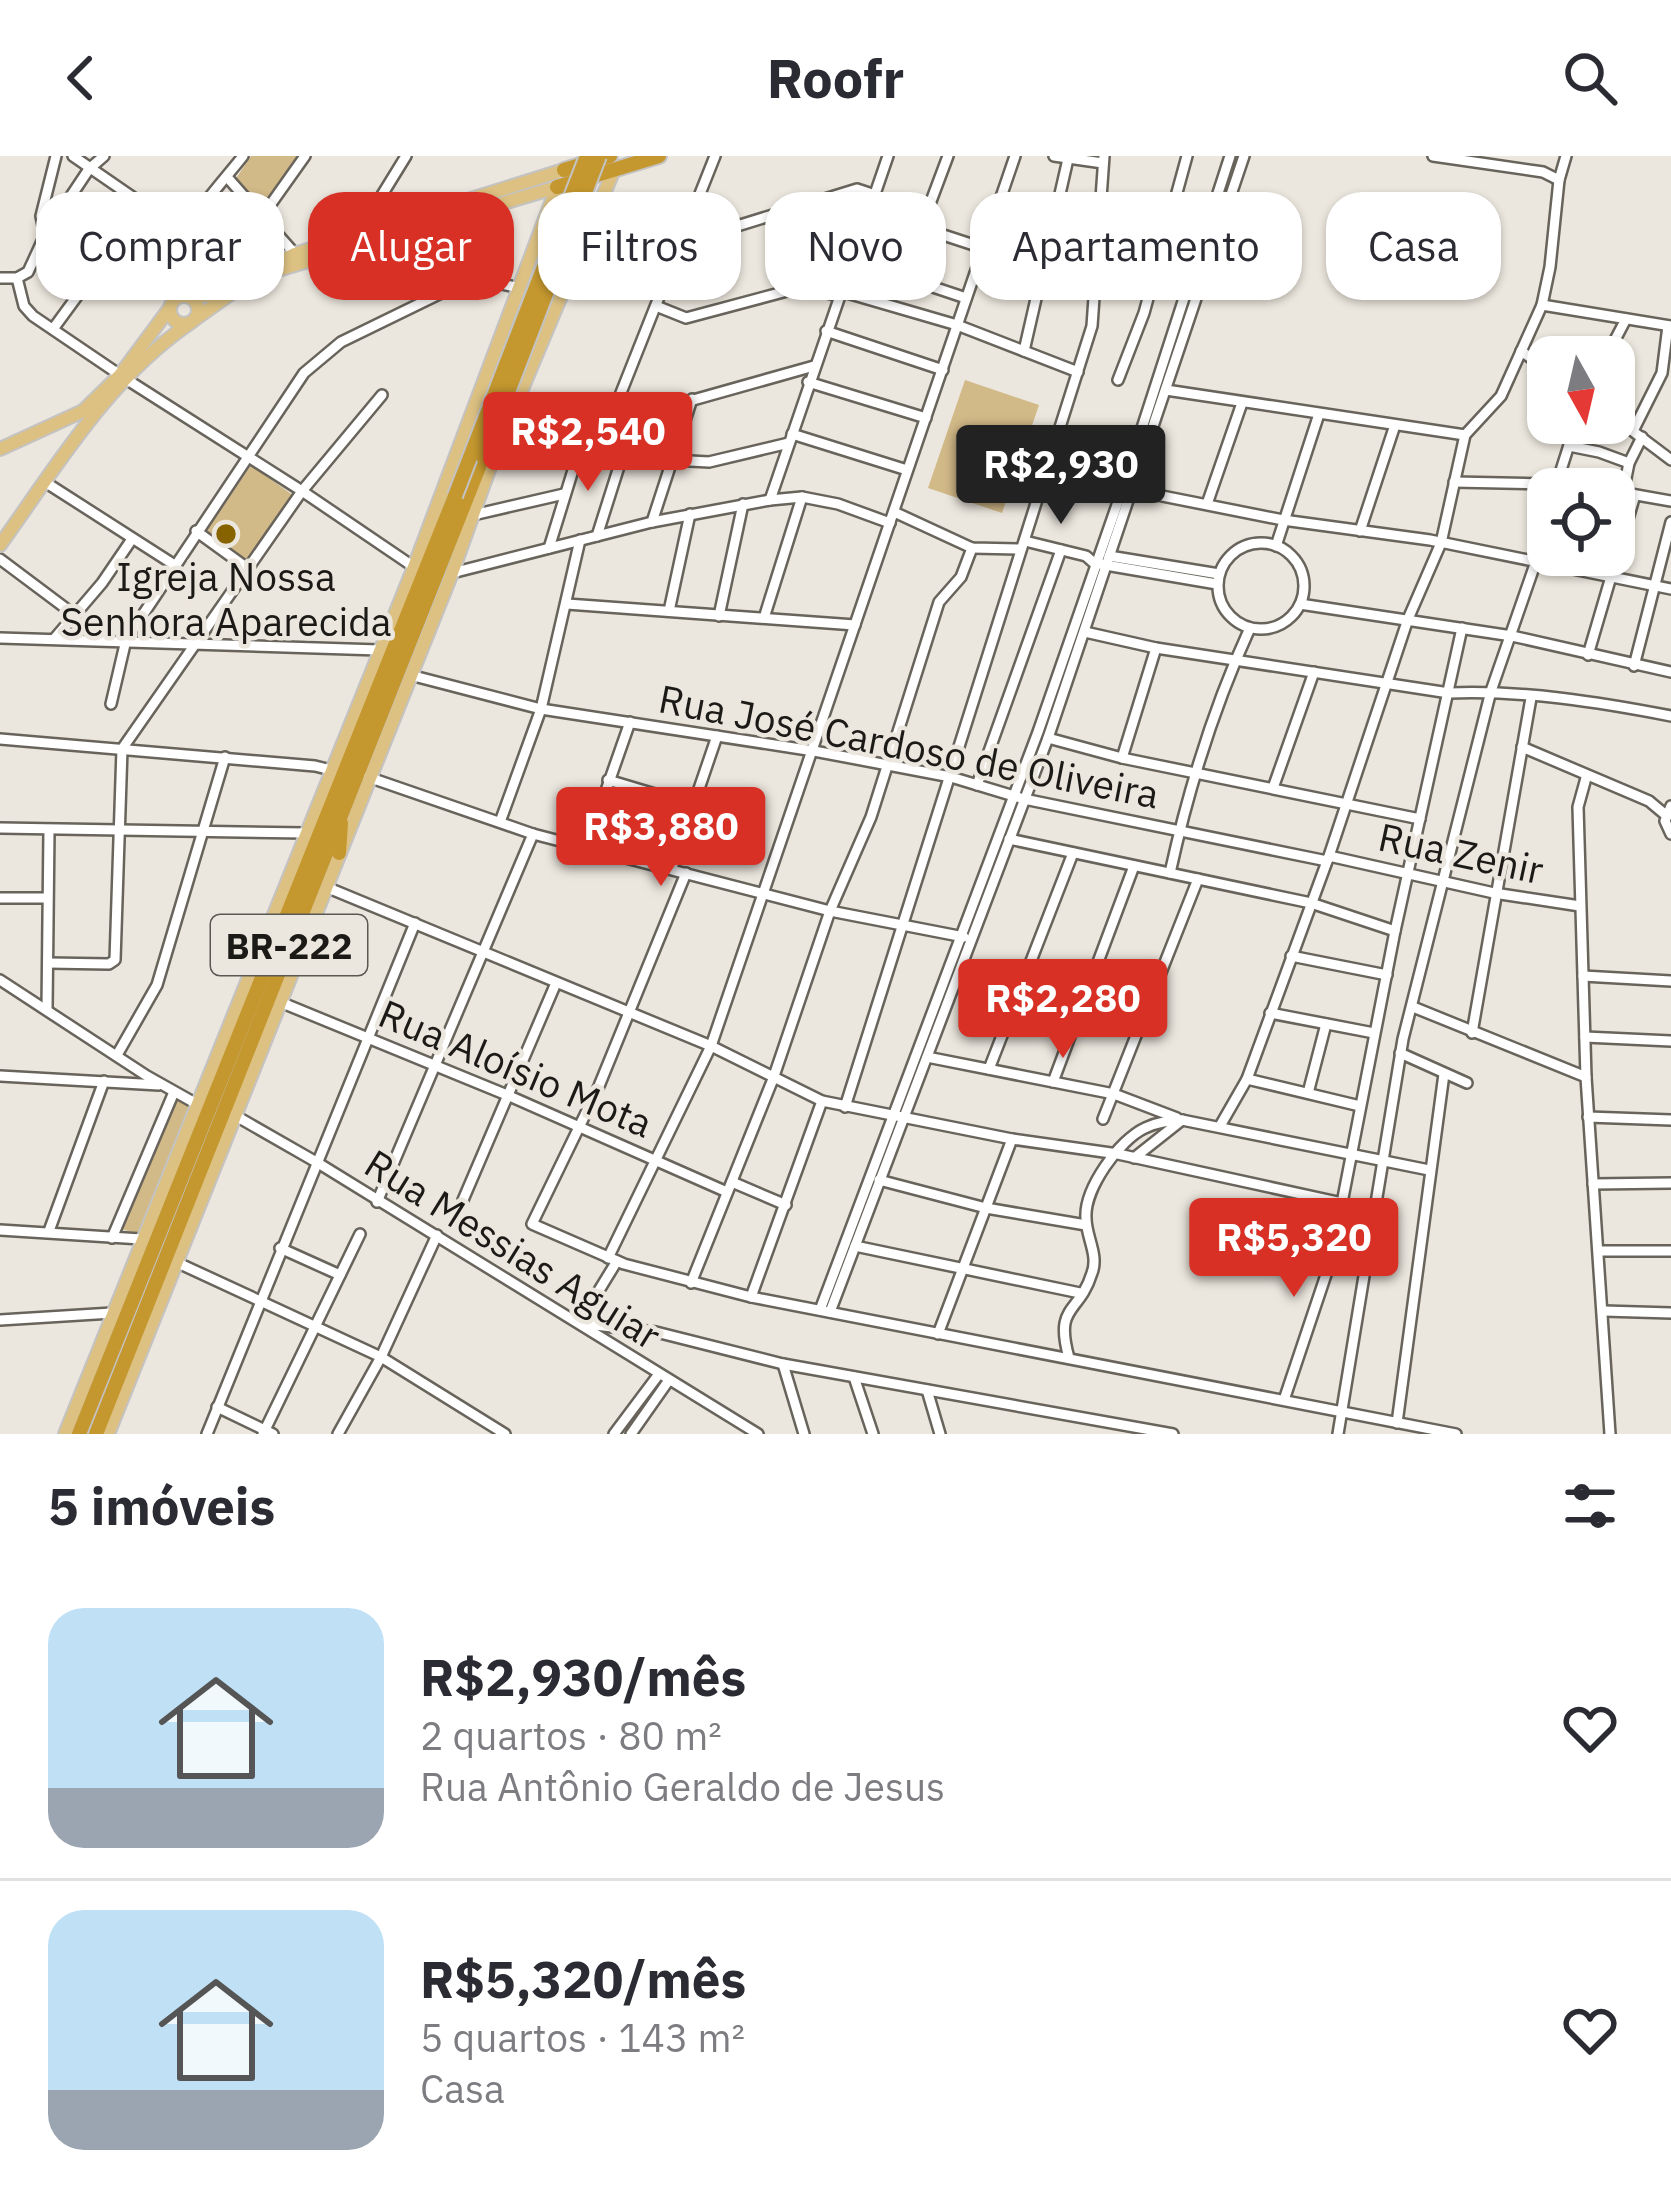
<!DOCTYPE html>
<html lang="pt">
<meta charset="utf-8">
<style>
:root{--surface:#fff;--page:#f2f2f3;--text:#2b2b33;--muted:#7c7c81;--line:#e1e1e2;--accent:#d93025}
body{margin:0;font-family:"IBM Plex Sans",sans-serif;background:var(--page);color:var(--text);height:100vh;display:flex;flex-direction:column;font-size:45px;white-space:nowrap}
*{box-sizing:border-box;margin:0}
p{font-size:39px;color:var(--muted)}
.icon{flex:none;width:66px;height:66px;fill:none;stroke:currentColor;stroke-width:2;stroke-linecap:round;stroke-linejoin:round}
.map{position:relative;height:1278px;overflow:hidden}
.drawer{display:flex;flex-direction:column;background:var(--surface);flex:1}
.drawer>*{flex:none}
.guide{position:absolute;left:36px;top:36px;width:1599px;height:108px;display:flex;gap:24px}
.needle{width:78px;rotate:172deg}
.fabs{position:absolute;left:1527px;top:180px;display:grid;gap:24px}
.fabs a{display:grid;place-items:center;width:108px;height:108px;border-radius:24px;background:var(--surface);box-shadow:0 3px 9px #0004;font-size:60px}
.price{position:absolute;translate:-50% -102px;padding:0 27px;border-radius:12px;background:var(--accent);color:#fff;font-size:39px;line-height:78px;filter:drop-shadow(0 3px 6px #0008)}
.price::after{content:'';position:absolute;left:50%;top:72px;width:36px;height:27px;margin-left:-18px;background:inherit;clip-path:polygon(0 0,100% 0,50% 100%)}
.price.on{background:#222;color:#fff}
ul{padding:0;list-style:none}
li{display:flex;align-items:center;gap:36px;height:300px;padding:0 48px}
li+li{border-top:3px solid var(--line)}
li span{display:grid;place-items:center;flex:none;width:336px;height:240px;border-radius:36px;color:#555}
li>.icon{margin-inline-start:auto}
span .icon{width:144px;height:144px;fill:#fffc;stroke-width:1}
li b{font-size:51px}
h2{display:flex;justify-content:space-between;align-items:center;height:144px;padding:0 48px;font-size:51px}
.tag{padding:0 42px;border-radius:36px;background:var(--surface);box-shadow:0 3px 9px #0004;font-size:42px;line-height:108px}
.tag.on{background:var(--accent);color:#fff}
header{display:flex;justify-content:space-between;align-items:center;height:156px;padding:0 48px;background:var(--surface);font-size:54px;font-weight:700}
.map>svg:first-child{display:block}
.green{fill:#d2b988}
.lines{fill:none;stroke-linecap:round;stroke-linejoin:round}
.minor-casing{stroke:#68645c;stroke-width:14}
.major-casing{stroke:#c4c3c3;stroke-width:16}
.highway-casing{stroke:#c4c3c3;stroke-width:18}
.minor{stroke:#fff;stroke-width:9}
.major{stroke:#dcc182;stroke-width:12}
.highway{stroke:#c5982f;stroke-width:14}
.highway-bridge-casing{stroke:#c4c3c3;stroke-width:18;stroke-linecap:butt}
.highway-bridge{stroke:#c5982f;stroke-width:14}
.poi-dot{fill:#876300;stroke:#ece7de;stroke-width:4.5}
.labels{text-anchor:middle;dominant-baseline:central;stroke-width:9;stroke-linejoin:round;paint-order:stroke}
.shield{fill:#ece7de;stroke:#5a5853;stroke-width:3}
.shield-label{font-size:36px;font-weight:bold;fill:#1c1a17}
.poi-label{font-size:39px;fill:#1c1a17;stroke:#ece7de}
.street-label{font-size:39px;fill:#1c1a17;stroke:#ece7de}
</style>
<header><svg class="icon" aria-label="back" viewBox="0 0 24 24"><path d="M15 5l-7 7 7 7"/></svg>Roofr<svg class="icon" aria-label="search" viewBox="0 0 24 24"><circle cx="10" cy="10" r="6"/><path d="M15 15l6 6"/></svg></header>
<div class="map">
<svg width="1671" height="1278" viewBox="0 0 1671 1278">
<rect width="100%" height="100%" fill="#ece7de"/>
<g class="green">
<polygon points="251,0 301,0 261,56 233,27"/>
<polygon points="965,224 1039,249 1002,357 928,332"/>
<polygon points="251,309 294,340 247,408 205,377"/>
<polygon points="175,939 192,948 140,1079 119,1072"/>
</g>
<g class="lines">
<defs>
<g id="minor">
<polyline points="73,0 186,78"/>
<polyline points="1054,0 1103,7"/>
<polyline points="1433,0 1543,16 1559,24"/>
<polyline points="227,21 295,98"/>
<polyline points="870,55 983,92"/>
<polyline points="261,62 305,0"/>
<polyline points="389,68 382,39 406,0"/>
<polyline points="921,72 948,0"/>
<polyline points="45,79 41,60 56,0"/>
<polyline points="682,87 857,33 875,39"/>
<polyline points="852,104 966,142"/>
<polyline points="0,122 17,122 28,116 45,79 89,13 104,0"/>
<polyline points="17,122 24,150 33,160 120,219"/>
<polyline points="840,135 957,169 1078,216"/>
<path d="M177,141C157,92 215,36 243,0"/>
<polyline points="1542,149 1671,170"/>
<polyline points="656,150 686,162 802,131 839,140"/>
<polyline points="53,173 97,113"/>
<polyline points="826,175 943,214"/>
<polyline points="1024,195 1068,3"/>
<polyline points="1521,195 1548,214"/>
<polyline points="1606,201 1626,163"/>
<polyline points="126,223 302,335 414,411"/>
<polyline points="1118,224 1144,157 1187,0"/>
<polyline points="808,226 926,262"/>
<polyline points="1166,234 1465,279"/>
<polyline points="1614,261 1671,304"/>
<polyline points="609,267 715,0"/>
<polyline points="1633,275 1662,217 1668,170"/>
<polyline points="792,278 907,314"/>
<polyline points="1569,290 1599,296 1629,307"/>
<polyline points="494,300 814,210"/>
<polyline points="671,304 709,306 789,287"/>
<polyline points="1557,325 1603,333"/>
<polyline points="45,326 173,408"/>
<polyline points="1454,326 1545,328 1554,332"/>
<polyline points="1555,333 1576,267"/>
<polyline points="1132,334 1283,364 1430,384 1671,433"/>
<polyline points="1614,335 1671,345"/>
<polyline points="1623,337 1629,307 1642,281"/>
<polyline points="770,344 888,0"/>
<polyline points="1207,348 1242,247"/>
<polyline points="894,356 972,392 1021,393"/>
<polyline points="473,359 564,338"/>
<polyline points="652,366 692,243"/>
<polyline points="196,375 247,412"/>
<polyline points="1360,375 1395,269"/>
<polyline points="597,380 635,260"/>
<polyline points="1025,385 1086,400 1094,407 1217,428"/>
<circle cx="1261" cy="430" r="43"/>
<polyline points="1276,390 1319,258"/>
<polyline points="549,392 586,272"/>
<polyline points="1109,400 1219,418"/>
<polyline points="0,403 72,457"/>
<polyline points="452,417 652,366 770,344 802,341 838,348 890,367"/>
<polyline points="567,448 855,469"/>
<polyline points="1300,448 1512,480 1671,516"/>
<polyline points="669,455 690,358"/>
<polyline points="719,460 743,348"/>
<polyline points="764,462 802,341"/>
<path d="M1085,476L1156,492L1449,537C1523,534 1599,546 1671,560"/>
<polyline points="0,482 379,494"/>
<polyline points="55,482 102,427 132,383"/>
<polyline points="1588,499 1635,339"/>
<polyline points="1634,510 1671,366"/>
<polyline points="410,519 541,553 814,595 951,621 1024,643 1327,705"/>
<polyline points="111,548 126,484 304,217 341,186 464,126 483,124 520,132"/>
<polyline points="1048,582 1122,602 1420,663"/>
<polyline points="0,583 315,610 331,614"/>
<polyline points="1522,591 1649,645 1667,660"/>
<polyline points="1122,602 1156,492"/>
<polyline points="368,621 533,678 830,755 964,781"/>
<polyline points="1586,622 1578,651 1586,921 1610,1278"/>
<polyline points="608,624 695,650"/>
<polyline points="977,629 1061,394"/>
<polyline points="1273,632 1314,516"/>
<polyline points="1671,650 1665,665 1671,678"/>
<polyline points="500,666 541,553 580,384"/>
<polyline points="0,672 305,677"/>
<polyline points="1009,683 1311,747 1395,775"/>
<polyline points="587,689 630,566"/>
<polyline points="1329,700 1494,737 1580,750"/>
<polyline points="672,712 717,580"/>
<polyline points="686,717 599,930 532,1068 624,1108 751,1141 1456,1278"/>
<path d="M1170,717C1188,635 1215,548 1250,472"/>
<polyline points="326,731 711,890 822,945 1012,983 1118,998 1342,1047"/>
<polyline points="0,742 47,742"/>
<polyline points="1291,800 1387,819"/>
<polyline points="48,807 109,808 115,804 122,593 302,335 382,239"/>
<polyline points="1583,820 1671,825"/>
<polyline points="0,824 147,920 195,947"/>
<polyline points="280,846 507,939 727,1036"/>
<polyline points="1413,851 1586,921"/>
<polyline points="47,853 49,674"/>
<polyline points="1270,857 1374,877"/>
<polyline points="1472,877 1531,542"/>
<polyline points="1585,881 1671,885"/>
<polyline points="1400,897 1467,927"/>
<polyline points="117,899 157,829 225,601"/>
<polyline points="927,901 1114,938 1177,962"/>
<polyline points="989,913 1073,697"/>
<polyline points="0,920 159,929"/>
<polyline points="1247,923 1360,950"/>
<polyline points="1053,926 1134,710"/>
<polyline points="1308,937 1326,868"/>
<polyline points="845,951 1092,170 1104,0"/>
<polyline points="236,960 318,1007 758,1278"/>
<polyline points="1588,961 1671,964"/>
<polyline points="1103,963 1198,723"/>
<polyline points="1220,970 1247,923 1329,700 1408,463 1441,387 1465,279 1501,240 1542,149 1550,111 1559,24 1566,0"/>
<polyline points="1134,1002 1182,964"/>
<polyline points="879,1024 986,1052 1086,1069"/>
<polyline points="732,1026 786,1049"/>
<polyline points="1593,1028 1671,1027"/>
<polyline points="463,1044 556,827"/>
<polyline points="377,1046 533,678"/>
<polyline points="0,1074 141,1083"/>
<polyline points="49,1075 104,925"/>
<polyline points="112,1082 174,936"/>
<polyline points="855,1090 1080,1137"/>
<polyline points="280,1092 340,1119"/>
<polyline points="1600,1095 1671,1095"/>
<polyline points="608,1102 711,890 1015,0"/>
<polyline points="176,1106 381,1201 505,1278"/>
<polyline points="691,1127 773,923 830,755 871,661 939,446 961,421 972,392"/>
<polyline points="751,1141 822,945"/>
<polyline points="820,1154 1038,576 1119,343 1230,0"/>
<polyline points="1604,1155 1671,1157"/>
<polyline points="830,1156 1048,582 1244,0"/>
<polyline points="0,1164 112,1157"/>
<polyline points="579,1167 617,1105"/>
<polyline points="586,1168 656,1176 783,1208 1173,1278"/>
<polyline points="938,1178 1012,983"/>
<path d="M1069,1202C1054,1148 1079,1159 1092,1117C1099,1099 1086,1081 1086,1062C1084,1033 1119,984 1145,972C1157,966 1169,965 1182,964L1429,1014"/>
<polyline points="783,1208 804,1278"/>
<polyline points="854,1221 873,1278"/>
<polyline points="927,1234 940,1278"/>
<polyline points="1284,1244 1344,1065 1342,1047 1395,775 1462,472"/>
<polyline points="217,1251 273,1278"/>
<polyline points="1397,1267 1444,918"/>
<polyline points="207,1278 415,767"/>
<polyline points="263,1278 360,1078"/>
<polyline points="338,1278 381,1201 437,1079"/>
<polyline points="614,1278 659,1218"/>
<polyline points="631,1278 669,1224"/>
<polyline points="1338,1278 1403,883 1491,535 1548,371"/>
</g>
<g id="major">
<polyline points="261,119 557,31"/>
<circle cx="184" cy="154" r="14"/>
<polyline points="190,141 211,139 295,98 564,14"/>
<polyline points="195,163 233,136"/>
<polyline points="0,293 83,255 120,219 169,153"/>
<path d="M0,389C56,311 109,222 190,167"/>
<polyline points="65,1278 414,411 557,31"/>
<polyline points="108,1278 452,417 494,300 613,16"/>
</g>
<g id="highway">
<polyline points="564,14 610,0"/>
<polyline points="557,31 659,0"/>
<polyline points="339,697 341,667"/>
<polyline points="79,1278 455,340"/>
<polyline points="96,1278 483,301"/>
</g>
</defs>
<use href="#minor" class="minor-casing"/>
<use href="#major" class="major-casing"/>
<use href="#highway" class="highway-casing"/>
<use href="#minor" class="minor"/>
<use href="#major" class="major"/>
<use href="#highway" class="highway"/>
<defs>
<g id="highway-bridge">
<polyline points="483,301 599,0"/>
<polyline points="455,340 587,0"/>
</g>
</defs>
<use href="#highway-bridge" class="highway-bridge-casing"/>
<use href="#highway-bridge" class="highway-bridge"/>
</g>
<circle class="poi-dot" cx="226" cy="378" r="12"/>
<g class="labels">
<rect class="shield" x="211" y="759" width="156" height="60" rx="9"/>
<g class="shield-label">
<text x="289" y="789">BR-222</text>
</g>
<g class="poi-label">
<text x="226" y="420">Igreja Nossa<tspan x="226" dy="45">Senhora Aparecida</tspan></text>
</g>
<g class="street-label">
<text transform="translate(909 590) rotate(11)">Rua José Cardoso de Oliveira</text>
<text transform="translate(1461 697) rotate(12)">Rua Zenir</text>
<text transform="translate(516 912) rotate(23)">Rua Aloísio Mota</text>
<text transform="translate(513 1093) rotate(32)">Rua Messias Aguiar</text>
</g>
</g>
</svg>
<div class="fabs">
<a><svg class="needle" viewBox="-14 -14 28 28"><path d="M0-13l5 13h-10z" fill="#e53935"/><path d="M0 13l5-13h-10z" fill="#7c7c81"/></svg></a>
<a><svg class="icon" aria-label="locate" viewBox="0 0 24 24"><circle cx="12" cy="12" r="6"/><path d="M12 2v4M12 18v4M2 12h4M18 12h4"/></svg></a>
</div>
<b class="price" style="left:588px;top:338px">R$2,540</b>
<b class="price on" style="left:1061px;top:371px">R$2,930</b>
<b class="price" style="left:661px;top:733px">R$3,880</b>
<b class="price" style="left:1063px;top:905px">R$2,280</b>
<b class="price" style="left:1294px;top:1144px">R$5,320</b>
<div class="guide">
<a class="tag">Comprar</a>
<a class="tag on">Alugar</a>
<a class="tag">Filtros</a>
<a class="tag">Novo</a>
<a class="tag">Apartamento</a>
<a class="tag">Casa</a>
</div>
</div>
<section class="drawer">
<h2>5 imóveis<svg class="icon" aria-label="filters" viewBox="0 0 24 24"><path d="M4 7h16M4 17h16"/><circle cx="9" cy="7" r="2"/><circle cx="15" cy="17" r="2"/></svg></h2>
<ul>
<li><span style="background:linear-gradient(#bfe0f5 75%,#9aa5b1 0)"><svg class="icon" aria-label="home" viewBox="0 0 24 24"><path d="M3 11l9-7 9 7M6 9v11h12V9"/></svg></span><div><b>R$2,930/mês</b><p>2 quartos · 80 m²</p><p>Rua Antônio Geraldo de Jesus</p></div><svg class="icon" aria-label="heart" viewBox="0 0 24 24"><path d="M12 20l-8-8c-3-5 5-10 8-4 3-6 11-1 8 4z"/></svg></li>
<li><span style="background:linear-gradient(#bfe0f5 75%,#9aa5b1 0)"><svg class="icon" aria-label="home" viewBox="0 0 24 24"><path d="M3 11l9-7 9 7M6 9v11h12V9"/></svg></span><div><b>R$5,320/mês</b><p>5 quartos · 143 m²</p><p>Casa</p></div><svg class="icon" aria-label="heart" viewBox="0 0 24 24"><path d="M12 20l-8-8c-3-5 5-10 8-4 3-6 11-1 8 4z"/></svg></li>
</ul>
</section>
